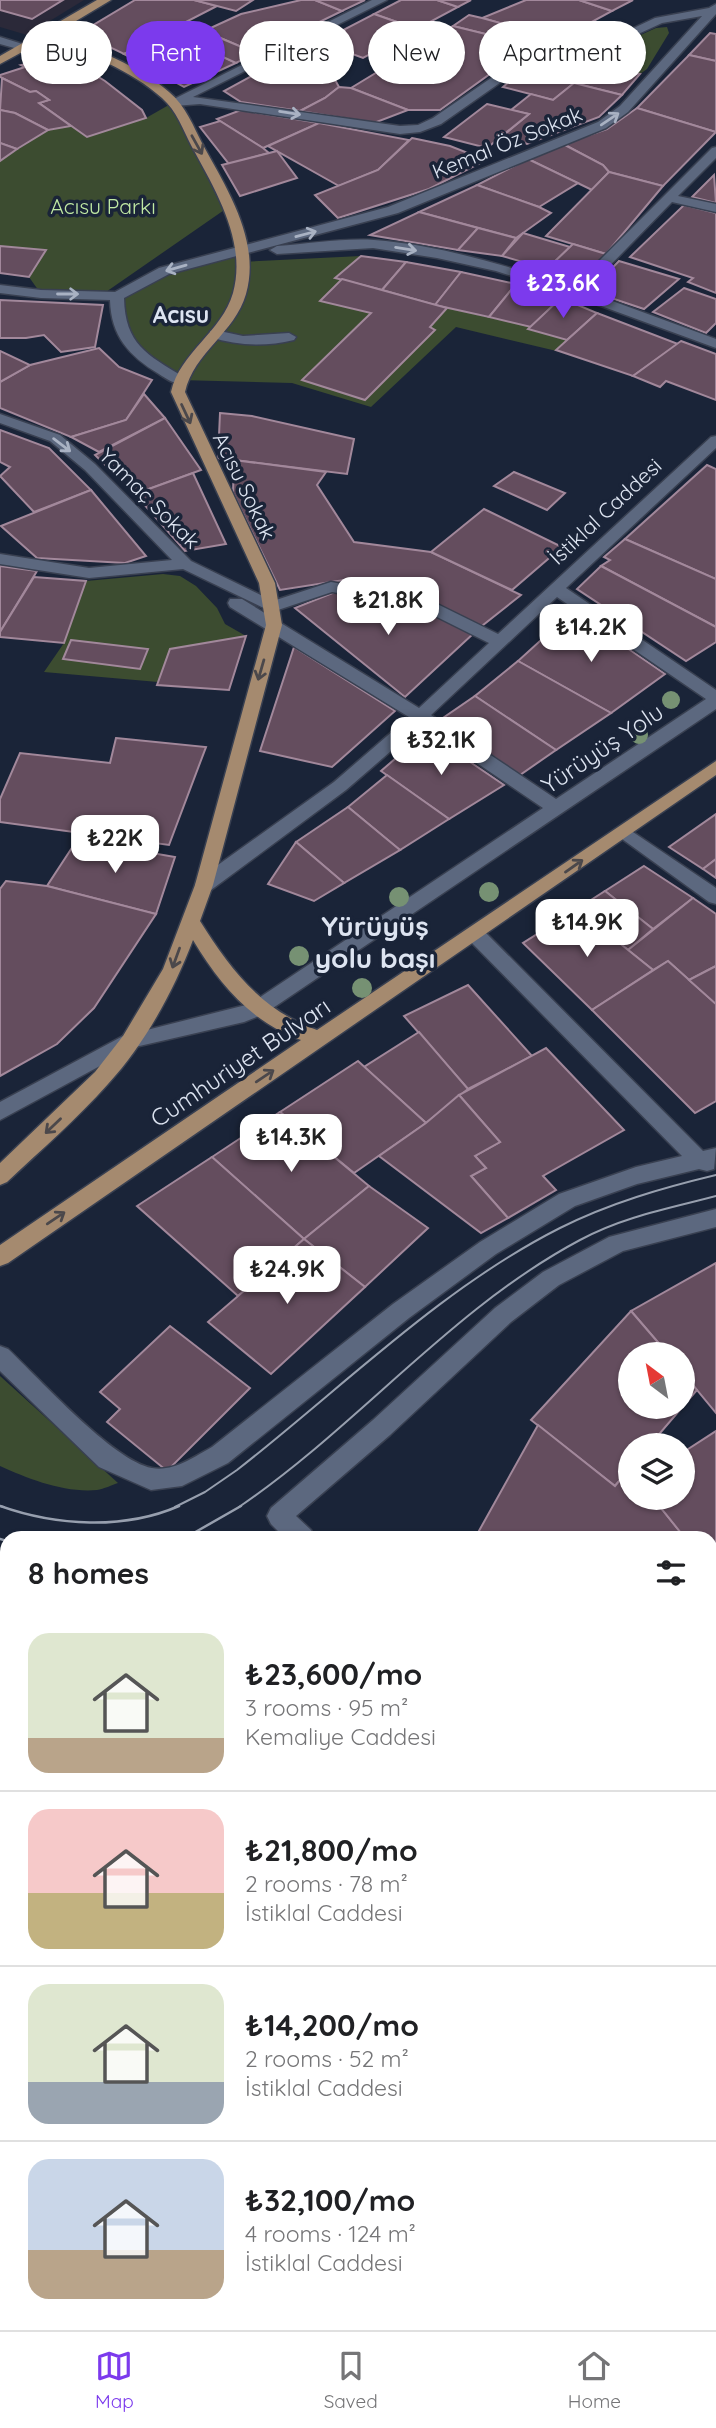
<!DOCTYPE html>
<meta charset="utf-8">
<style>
:root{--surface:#fff;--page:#f2f2f2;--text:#202124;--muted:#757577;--line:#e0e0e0;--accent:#7c3aed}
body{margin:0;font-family:Quicksand,sans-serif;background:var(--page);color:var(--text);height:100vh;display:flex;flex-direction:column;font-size:26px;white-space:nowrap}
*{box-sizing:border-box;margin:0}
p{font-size:23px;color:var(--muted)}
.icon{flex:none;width:38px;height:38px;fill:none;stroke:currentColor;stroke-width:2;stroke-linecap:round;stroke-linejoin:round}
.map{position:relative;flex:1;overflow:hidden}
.drawer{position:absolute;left:0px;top:1531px;width:718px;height:800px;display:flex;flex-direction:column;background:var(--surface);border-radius:21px 21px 0 0;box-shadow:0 2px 5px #0004}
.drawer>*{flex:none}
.hud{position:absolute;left:21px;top:21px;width:676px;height:63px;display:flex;gap:14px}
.needle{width:46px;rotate:328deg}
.tools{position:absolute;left:618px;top:1342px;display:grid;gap:14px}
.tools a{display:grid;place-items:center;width:77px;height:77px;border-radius:50%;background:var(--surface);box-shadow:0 2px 5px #0004;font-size:35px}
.price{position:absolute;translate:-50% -60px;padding:0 16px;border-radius:14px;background:#fff;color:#222;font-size:23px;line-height:46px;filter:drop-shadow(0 2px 4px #0008)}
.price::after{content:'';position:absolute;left:50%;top:42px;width:21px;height:16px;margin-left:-10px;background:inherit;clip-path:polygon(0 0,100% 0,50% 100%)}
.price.current{background:var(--accent);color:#fff}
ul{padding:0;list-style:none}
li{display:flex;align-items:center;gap:21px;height:175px;padding:0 28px}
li+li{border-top:2px solid var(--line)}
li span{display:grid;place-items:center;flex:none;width:196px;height:140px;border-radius:21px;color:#555}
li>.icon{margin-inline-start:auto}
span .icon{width:84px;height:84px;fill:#fffc;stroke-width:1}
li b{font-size:30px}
h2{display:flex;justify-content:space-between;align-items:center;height:84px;padding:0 28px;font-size:30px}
.tag{padding:0 24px;border-radius:32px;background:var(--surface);box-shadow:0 2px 5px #0004;font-size:24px;line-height:63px}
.tag.current{background:var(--accent);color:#fff}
.menu{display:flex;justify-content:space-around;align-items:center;height:98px;border-top:2px solid var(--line);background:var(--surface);font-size:19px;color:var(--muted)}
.menu a{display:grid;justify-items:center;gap:4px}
.menu .current{color:var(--accent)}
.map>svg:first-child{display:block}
.education{fill:#2b2939}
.green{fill:#3c4c30}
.forest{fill:#41592e}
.building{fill:#644d5e;stroke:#a2889b;stroke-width:2}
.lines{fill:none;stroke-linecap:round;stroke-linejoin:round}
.lane-casing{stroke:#394051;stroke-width:3}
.street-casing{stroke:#394051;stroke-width:3}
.primary-casing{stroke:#394051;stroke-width:3}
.highway-casing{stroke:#394051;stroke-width:3}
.lane{fill:#5c687f;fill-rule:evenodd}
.street{fill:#5c687f;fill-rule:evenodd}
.primary{fill:#a58a6f;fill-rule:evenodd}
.highway{fill:#d5a064;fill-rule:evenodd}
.tram-far1{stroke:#979fae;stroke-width:2}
.tram{stroke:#979fae;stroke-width:2.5}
.tree{fill:#769173}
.oneway{stroke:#a9b2c3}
.oneway2{stroke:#4b484b}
.labels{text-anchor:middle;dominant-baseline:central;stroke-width:7;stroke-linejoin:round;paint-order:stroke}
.far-street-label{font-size:21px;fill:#dde4f1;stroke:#1a2438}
.far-park-label{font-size:21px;fill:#c1eaa4;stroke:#1a2438}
.far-quarter-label{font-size:23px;font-weight:bold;fill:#dde4f1;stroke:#1a2438}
.street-label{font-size:24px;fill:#dde4f1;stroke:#1a2438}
.quarter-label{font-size:28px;font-weight:bold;fill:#dde4f1;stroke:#1a2438}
</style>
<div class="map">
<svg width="716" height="2330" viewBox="0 0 716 2330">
<rect width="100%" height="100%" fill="#1a2438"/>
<polygon class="education" points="0,0 84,0 27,35 0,27"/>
<g class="green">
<polygon points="667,27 669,33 647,69 640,74 562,61 590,58 656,28"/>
<polygon points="174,102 230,206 103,294 41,294 29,277 46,250 0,246 0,161 48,130 71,126 87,137 146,118"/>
<polygon points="240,252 241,262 361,256 336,277 342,279 371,313 302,380 434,330 430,327 447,308 531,327 529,330 567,340 557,350 565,353 456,327 371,407 292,383 179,380 136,355 117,296 164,271"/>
<polygon points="163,574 180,576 196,586 217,608 225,624 246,636 170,649 158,682 44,672 64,643 86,581"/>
<path d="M0,1376L118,1483C112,1485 104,1489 97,1490C64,1493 29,1479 0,1466Z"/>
</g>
<g class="forest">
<polygon points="0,1657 7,1661 7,1766 0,1749"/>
<polygon points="7,2013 7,2095 0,2098 0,2016"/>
</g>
<g class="building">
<polygon points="0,0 63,0 32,19 0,10"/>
<polygon points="135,0 194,0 217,6 124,54 80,33"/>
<polygon points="194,0 253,0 236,11"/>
<polygon points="301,0 315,0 342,11 256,53 204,31 241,14"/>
<polygon points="315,0 365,0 342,11"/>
<polygon points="401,0 437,0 458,7 417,29 374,14"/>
<polygon points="437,0 471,0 458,7"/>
<polygon points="526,0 579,0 612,11 566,36 544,35 482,18"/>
<polygon points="579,0 633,0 612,11"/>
<polygon points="374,14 417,29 363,58 320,42"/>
<polygon points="469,15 482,18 544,35 530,45 453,26"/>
<polygon points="453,26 530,45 440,110 408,110 351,88"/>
<polygon points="168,32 198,45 236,63 184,87 124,54"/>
<polygon points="206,32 256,53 236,63 188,41"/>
<polygon points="710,33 716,34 716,61 689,55"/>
<polygon points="58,52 105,81 142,110 146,118 87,137 39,103 49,100 36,91 30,92 0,77 0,75 25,67 21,65 30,63 28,60"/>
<polygon points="689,55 716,61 716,132 637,108"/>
<polygon points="538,57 640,74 622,95 574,83 553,100 503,87"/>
<polygon points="274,64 306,68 301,71 334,78 339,87 325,98 300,111 241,102 224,91"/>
<polygon points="2,78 30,92 36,91 49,100 39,103 71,126 48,130 15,113 0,110"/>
<polygon points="574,83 622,95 599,117 527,144 505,134 529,114 511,110 531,94 553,100"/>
<polygon points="339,87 351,88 408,110 374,123 300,111 325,98"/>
<polygon points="487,104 529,114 487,148 444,137"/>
<polygon points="637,108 716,132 663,186 609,172 603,165 563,144 607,129"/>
<polygon points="0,110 15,113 48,130 17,149 0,143"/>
<polygon points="241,110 319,123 263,148 217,119"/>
<polygon points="220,121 263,148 269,153 229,164 200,127"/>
<polygon points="319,123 409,140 378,170 339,186 268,146"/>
<polygon points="412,138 450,146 486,160 429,189 338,218 315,195 378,170"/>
<polygon points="0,143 17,149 0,161"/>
<polygon points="563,144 603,165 609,172 592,190 528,159"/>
<polygon points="277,151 297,178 240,196 222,165"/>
<polygon points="528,159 578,183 539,207 477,185"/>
<polygon points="609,172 663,186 606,254 546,236"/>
<polygon points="714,175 716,203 692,197"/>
<polygon points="477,185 539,207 551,213 516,238 419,212"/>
<polygon points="684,205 716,213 716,293 688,282 693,278 630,257"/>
<polygon points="419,212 478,228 458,250 370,235"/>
<polygon points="478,228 516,238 502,256 458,250"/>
<polygon points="523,233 570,247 547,269 502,256"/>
<polygon points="573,244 606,254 580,280 547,269"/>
<polygon points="0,246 46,250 29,277 0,273"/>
<polygon points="361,256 406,262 382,290 335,278"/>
<polygon points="619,261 679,279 644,309 590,291"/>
<polygon points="406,262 461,272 435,305 382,290"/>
<polygon points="461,272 516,284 489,317 435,305"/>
<polygon points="342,279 447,308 430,327 435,330 365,400 302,380 371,313 320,301"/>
<polygon points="516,284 561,298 531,327 489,317"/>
<polygon points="684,288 716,299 716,323 706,333 653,312"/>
<polygon points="561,298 597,313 567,340 528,329"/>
<polygon points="0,300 103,305 95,347 61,352 44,335 26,338 0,338"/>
<polygon points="597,313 678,344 633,376 556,350"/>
<polygon points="681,341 716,354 716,400 666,381 660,387 633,376"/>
<polygon points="99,348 119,367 152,380 126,420 71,437 0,408 0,382 30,365"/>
<polygon points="0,351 30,365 0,382"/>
<polygon points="144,394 165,418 99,452 71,437 126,420"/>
<polygon points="220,413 252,416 354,439 347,474 218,458"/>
<polygon points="165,418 201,470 135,494 95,455"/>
<polygon points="0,430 49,448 91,490 34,512 0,476 10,467 0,462"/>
<polygon points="234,460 326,472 317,485 354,542 431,552 521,595 478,629 418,596 344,580 280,590 233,493"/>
<polygon points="707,465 716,469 716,579 625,539"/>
<polygon points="514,472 565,493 547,510 494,486"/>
<polygon points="193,473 226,544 185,551 135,494"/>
<polygon points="91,490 146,556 125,563 37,558 1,526"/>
<polygon points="484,509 562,547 512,590 431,552"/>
<polygon points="625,539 716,579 716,627 601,566 610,560 604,557"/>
<polygon points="0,566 37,571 0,632"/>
<polygon points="601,566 716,627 716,642 686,661 577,589"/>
<polygon points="34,577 86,581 64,643 0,637 0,632"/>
<polygon points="335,592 369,603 419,607 474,633 405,697 295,608"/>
<polygon points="573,611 665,674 611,713 518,661"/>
<polygon points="246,636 229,690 157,685 170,649"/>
<polygon points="71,640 148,649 140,669 63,659"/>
<polygon points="294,647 395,711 332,767 260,751"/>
<polygon points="518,661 611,713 556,750 475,696"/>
<polygon points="475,696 556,750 520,775 440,720"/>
<polygon points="426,732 504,785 449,819 381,771"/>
<polygon points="116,738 206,747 169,845 0,822 0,799 20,753 110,763"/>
<polygon points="387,775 449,819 400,850 348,807"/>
<polygon points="348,807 400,850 344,883 296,842"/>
<polygon points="716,814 716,859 703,869 669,847"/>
<polygon points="77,840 175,857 156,914 47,886"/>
<polygon points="296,842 344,883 314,901 268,884"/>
<polygon points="716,859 716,878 703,869"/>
<polygon points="644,866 693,898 653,929 605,891"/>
<polygon points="6,881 47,886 156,914 94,1008 57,1044 0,1076 0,889"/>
<polygon points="605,891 653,929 628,950 577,909"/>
<polygon points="693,898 716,914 716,966 689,980 668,961 653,970 628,950"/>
<polygon points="577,909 653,970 592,1010 523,943"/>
<polygon points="668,961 716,1004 716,1101 695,1113 592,1010"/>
<polygon points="716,966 716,1004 689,980"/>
<polygon points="468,985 532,1056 468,1089 404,1016"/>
<polygon points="419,1032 468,1089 426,1123 364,1067"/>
<polygon points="546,1048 624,1130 543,1176 556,1190 508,1218 471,1176 486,1168 475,1156 500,1142 459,1095"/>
<polygon points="358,1061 426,1123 354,1173 280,1112"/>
<polygon points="459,1095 500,1142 475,1156 486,1168 471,1176 508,1218 481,1233 379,1156 426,1123"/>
<polygon points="280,1112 369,1186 304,1239 212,1157"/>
<polygon points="212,1157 304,1239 238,1296 137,1206"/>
<polygon points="369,1186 428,1228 365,1287 304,1239"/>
<polygon points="304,1239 365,1287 271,1374 208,1322"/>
<polygon points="716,1263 716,1413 682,1372 682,1354 668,1354 631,1311"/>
<polygon points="631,1311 668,1354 630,1354 630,1407 682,1407 682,1372 697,1390 649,1446 630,1446 630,1468 615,1486 531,1420"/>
<polygon points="170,1326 250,1388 167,1471 107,1422 120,1409 100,1392"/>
<polygon points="538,1425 615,1486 630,1468 630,1498 653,1498 685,1538 475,1538"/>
<polygon points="716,1431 716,1576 710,1570 710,1538 685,1538 653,1498 682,1498 682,1453"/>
<polygon points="710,1570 716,1576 716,1612 710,1616"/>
</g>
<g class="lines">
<defs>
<path id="lane" d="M215,330L243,336L289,333L296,337L294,340C265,347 238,346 210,337V331Z"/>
<g id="street">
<path d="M372,0H387L193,97L400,126L418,125L433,118L526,54L555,48L589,49L655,18L709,8L716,4V14L628,112L606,128L398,213L169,274L124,298C125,344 147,355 184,377V383C174,385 167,379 159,374C129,356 111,336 110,300L41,298L0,293V285L41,290L115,292L159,268L388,207L598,122L620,106L702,16L662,23L595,54H555L534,59L441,124L420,132L400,134L200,104L174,106L168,102Z"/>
<polygon points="0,37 29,46 31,48 25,51 0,44"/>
<path d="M716,147V158L678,196L716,204V212L672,202L585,291L716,339V348L571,295L496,271L437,258L373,248L277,254L270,250L277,246C309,244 343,238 374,240C442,245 509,267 573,287L712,148Z"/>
<path d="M0,414L60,435L95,464L191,561L273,601L331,582L425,598L498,634L711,437L716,436V448L566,588L716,690V709L264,1014L244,1022L135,1047L0,1120V1102L123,1036L250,1004L543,808L421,725L346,790L211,890H197L195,885L197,880L334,782L409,717L230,607L228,603L230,599H242L419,708L489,643L415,606L332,592L272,612L183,569L89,578L0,564V554L89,568L172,560L85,470L50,441L0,423ZM557,597L706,699L556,799L431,715Z"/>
<polygon points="624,826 716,888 716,904 709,902 618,836 615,832 618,828"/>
<path d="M475,927L482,929L703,1151L716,1148L714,1169L707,1171L699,1169L637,1184L575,1206L496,1254L409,1318L228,1463L182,1486L151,1490L99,1467L0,1371V1346L8,1349C39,1378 113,1461 152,1468C173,1472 194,1457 212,1447L393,1304L480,1242L559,1194L636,1167L682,1156L468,939L465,934L468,929Z"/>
<polygon points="716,1209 716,1227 623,1251 559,1285 511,1322 390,1435 296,1516 311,1530 314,1538 285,1538 271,1524 267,1516 271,1508 373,1420 495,1308 543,1272 609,1237"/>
<polygon points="716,1647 716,1673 710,1675 710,1649"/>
</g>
<g id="primary">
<path d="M97,0H111L56,33C94,49 138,65 169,92C186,106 193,126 203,145C227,189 261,241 246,294C235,333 194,352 185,392L275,583L282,625L213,885L200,921C230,969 261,1010 317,1030L716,761V775L8,1263L0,1266V1245L301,1040C251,1022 220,985 193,940C174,990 145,1044 108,1084C77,1119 41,1150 7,1182L0,1185V1163L95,1072L123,1036L163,969L195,885L266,625L259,583L171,392C180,352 222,332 233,293C247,242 216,191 192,147C183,130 177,111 162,98C131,70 86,53 48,38L0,64V56Z"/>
<polygon points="0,1600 7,1603 7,1628 0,1625"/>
<polygon points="716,1797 716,1825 710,1827 710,1799"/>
<polygon points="716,1909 716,1937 710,1940 710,1912"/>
<polygon points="7,2171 7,2201 0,2204 0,2174"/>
</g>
<g id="highway">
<polygon points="716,2075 716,2104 710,2106 710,2077"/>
<polygon points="716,2207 716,2238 710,2240 710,2209"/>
<polygon points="85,2324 122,2324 120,2330 83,2330"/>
<polygon points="314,2324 353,2324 351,2330 312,2330"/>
<polygon points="542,2324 579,2324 577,2330 540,2330"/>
</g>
</defs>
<use href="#lane" class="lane-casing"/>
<use href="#street" class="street-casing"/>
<use href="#primary" class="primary-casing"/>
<use href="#highway" class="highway-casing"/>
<use href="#lane" class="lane"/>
<use href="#street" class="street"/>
<use href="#primary" class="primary"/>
<use href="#highway" class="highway"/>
<g class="tram-far1">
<polyline points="0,1506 4,1507"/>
<path d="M175,1507L205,1492L237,1470C342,1388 441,1288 560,1228C610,1203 662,1188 716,1175"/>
<path d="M239,1507C358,1426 452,1308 580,1240C622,1217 670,1208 716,1196"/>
</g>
<g class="tram">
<path d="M0,1506C56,1526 124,1530 179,1506"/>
<polyline points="185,1538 241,1506"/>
<polyline points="0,1539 7,1541"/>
</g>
</g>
<g class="tree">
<circle cx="671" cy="700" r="9"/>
<circle cx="639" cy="735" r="9"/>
<circle cx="489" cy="892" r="10"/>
<circle cx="399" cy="897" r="10"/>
<circle cx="299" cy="956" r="10"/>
<circle cx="362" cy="988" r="10"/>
</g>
<defs><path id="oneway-shaft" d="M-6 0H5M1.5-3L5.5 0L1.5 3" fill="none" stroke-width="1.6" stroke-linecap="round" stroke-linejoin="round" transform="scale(1.75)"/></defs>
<g class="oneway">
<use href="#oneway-shaft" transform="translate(290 113) rotate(9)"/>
<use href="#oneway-shaft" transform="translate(610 119) rotate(-34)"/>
<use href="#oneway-shaft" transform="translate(306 234) rotate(-15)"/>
<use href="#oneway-shaft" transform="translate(406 249) rotate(9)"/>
<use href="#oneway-shaft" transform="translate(176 268) rotate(164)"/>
<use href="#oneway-shaft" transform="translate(68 294)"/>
<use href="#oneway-shaft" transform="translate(62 445) rotate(37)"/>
</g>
<g class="oneway2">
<use href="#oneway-shaft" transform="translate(197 145) rotate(61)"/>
<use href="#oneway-shaft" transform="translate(186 414) rotate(65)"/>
<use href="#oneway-shaft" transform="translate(261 670) rotate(106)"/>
<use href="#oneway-shaft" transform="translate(574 866) rotate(-35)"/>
<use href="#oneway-shaft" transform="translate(176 958) rotate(110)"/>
<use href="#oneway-shaft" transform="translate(265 1076) rotate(-34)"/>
<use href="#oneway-shaft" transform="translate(53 1126) rotate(136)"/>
<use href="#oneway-shaft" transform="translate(56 1218) rotate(-34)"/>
</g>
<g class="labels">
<g class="far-street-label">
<text transform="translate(507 142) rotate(-22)">Kemal Öz Sokak</text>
<text transform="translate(245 486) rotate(64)">Acısu Sokak</text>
<text transform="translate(150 498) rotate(45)">Yamaç Sokak</text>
<text transform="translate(605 511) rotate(-43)">İstiklal Caddesi</text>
</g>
<g class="far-park-label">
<text x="103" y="206">Acısu Parkı</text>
</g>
<g class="far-quarter-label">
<text x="181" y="314">Acısu</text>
</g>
<g class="street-label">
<text transform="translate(602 748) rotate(-34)">Yürüyüş Yolu</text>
<text transform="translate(240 1062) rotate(-34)">Cumhuriyet Bulvarı</text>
</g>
<g class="quarter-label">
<text x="375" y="925">Yürüyüş<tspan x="375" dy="32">yolu başı</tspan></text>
</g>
</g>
</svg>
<div class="tools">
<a><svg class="needle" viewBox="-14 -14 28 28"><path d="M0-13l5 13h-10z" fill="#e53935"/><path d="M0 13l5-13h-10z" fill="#757577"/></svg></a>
<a><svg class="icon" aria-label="layers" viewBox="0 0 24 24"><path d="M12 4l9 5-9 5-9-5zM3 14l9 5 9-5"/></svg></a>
</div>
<b class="price current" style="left:563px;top:320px">₺23.6K</b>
<b class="price" style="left:388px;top:637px">₺21.8K</b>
<b class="price" style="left:591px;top:664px">₺14.2K</b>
<b class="price" style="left:441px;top:777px">₺32.1K</b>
<b class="price" style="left:115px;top:875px">₺22K</b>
<b class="price" style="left:587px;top:959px">₺14.9K</b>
<b class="price" style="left:291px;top:1174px">₺14.3K</b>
<b class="price" style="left:287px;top:1306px">₺24.9K</b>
<div class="hud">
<a class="tag">Buy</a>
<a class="tag current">Rent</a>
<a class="tag">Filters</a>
<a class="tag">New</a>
<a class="tag">Apartment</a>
</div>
<section class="drawer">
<h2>8 homes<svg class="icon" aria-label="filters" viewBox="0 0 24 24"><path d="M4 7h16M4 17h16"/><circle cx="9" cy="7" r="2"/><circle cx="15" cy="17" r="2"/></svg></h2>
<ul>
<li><span style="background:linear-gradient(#dfe7d0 75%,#b9a48a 0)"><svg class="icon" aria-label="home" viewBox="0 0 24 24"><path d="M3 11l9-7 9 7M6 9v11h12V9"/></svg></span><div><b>₺23,600/mo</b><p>3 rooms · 95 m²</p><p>Kemaliye Caddesi</p></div></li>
<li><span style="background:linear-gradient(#f6c9c9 60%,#c2b280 0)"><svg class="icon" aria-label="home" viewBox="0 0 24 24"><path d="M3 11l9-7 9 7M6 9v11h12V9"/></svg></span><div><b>₺21,800/mo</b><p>2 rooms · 78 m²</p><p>İstiklal Caddesi</p></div></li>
<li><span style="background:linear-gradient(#dfe7d0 70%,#9aa5b1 0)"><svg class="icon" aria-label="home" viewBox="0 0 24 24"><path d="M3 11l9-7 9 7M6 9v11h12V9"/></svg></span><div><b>₺14,200/mo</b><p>2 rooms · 52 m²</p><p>İstiklal Caddesi</p></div></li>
<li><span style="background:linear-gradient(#c9d6e8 65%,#b9a48a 0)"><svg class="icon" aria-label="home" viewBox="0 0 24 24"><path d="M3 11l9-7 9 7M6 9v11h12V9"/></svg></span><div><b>₺32,100/mo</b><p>4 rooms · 124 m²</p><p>İstiklal Caddesi</p></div></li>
</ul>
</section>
</div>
<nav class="menu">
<a class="current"><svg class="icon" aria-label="map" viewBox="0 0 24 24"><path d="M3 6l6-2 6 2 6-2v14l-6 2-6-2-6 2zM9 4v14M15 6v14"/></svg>Map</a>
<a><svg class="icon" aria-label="saved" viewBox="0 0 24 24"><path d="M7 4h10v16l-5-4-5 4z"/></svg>Saved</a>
<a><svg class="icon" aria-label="home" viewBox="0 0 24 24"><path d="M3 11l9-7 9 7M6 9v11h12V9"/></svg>Home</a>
</nav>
